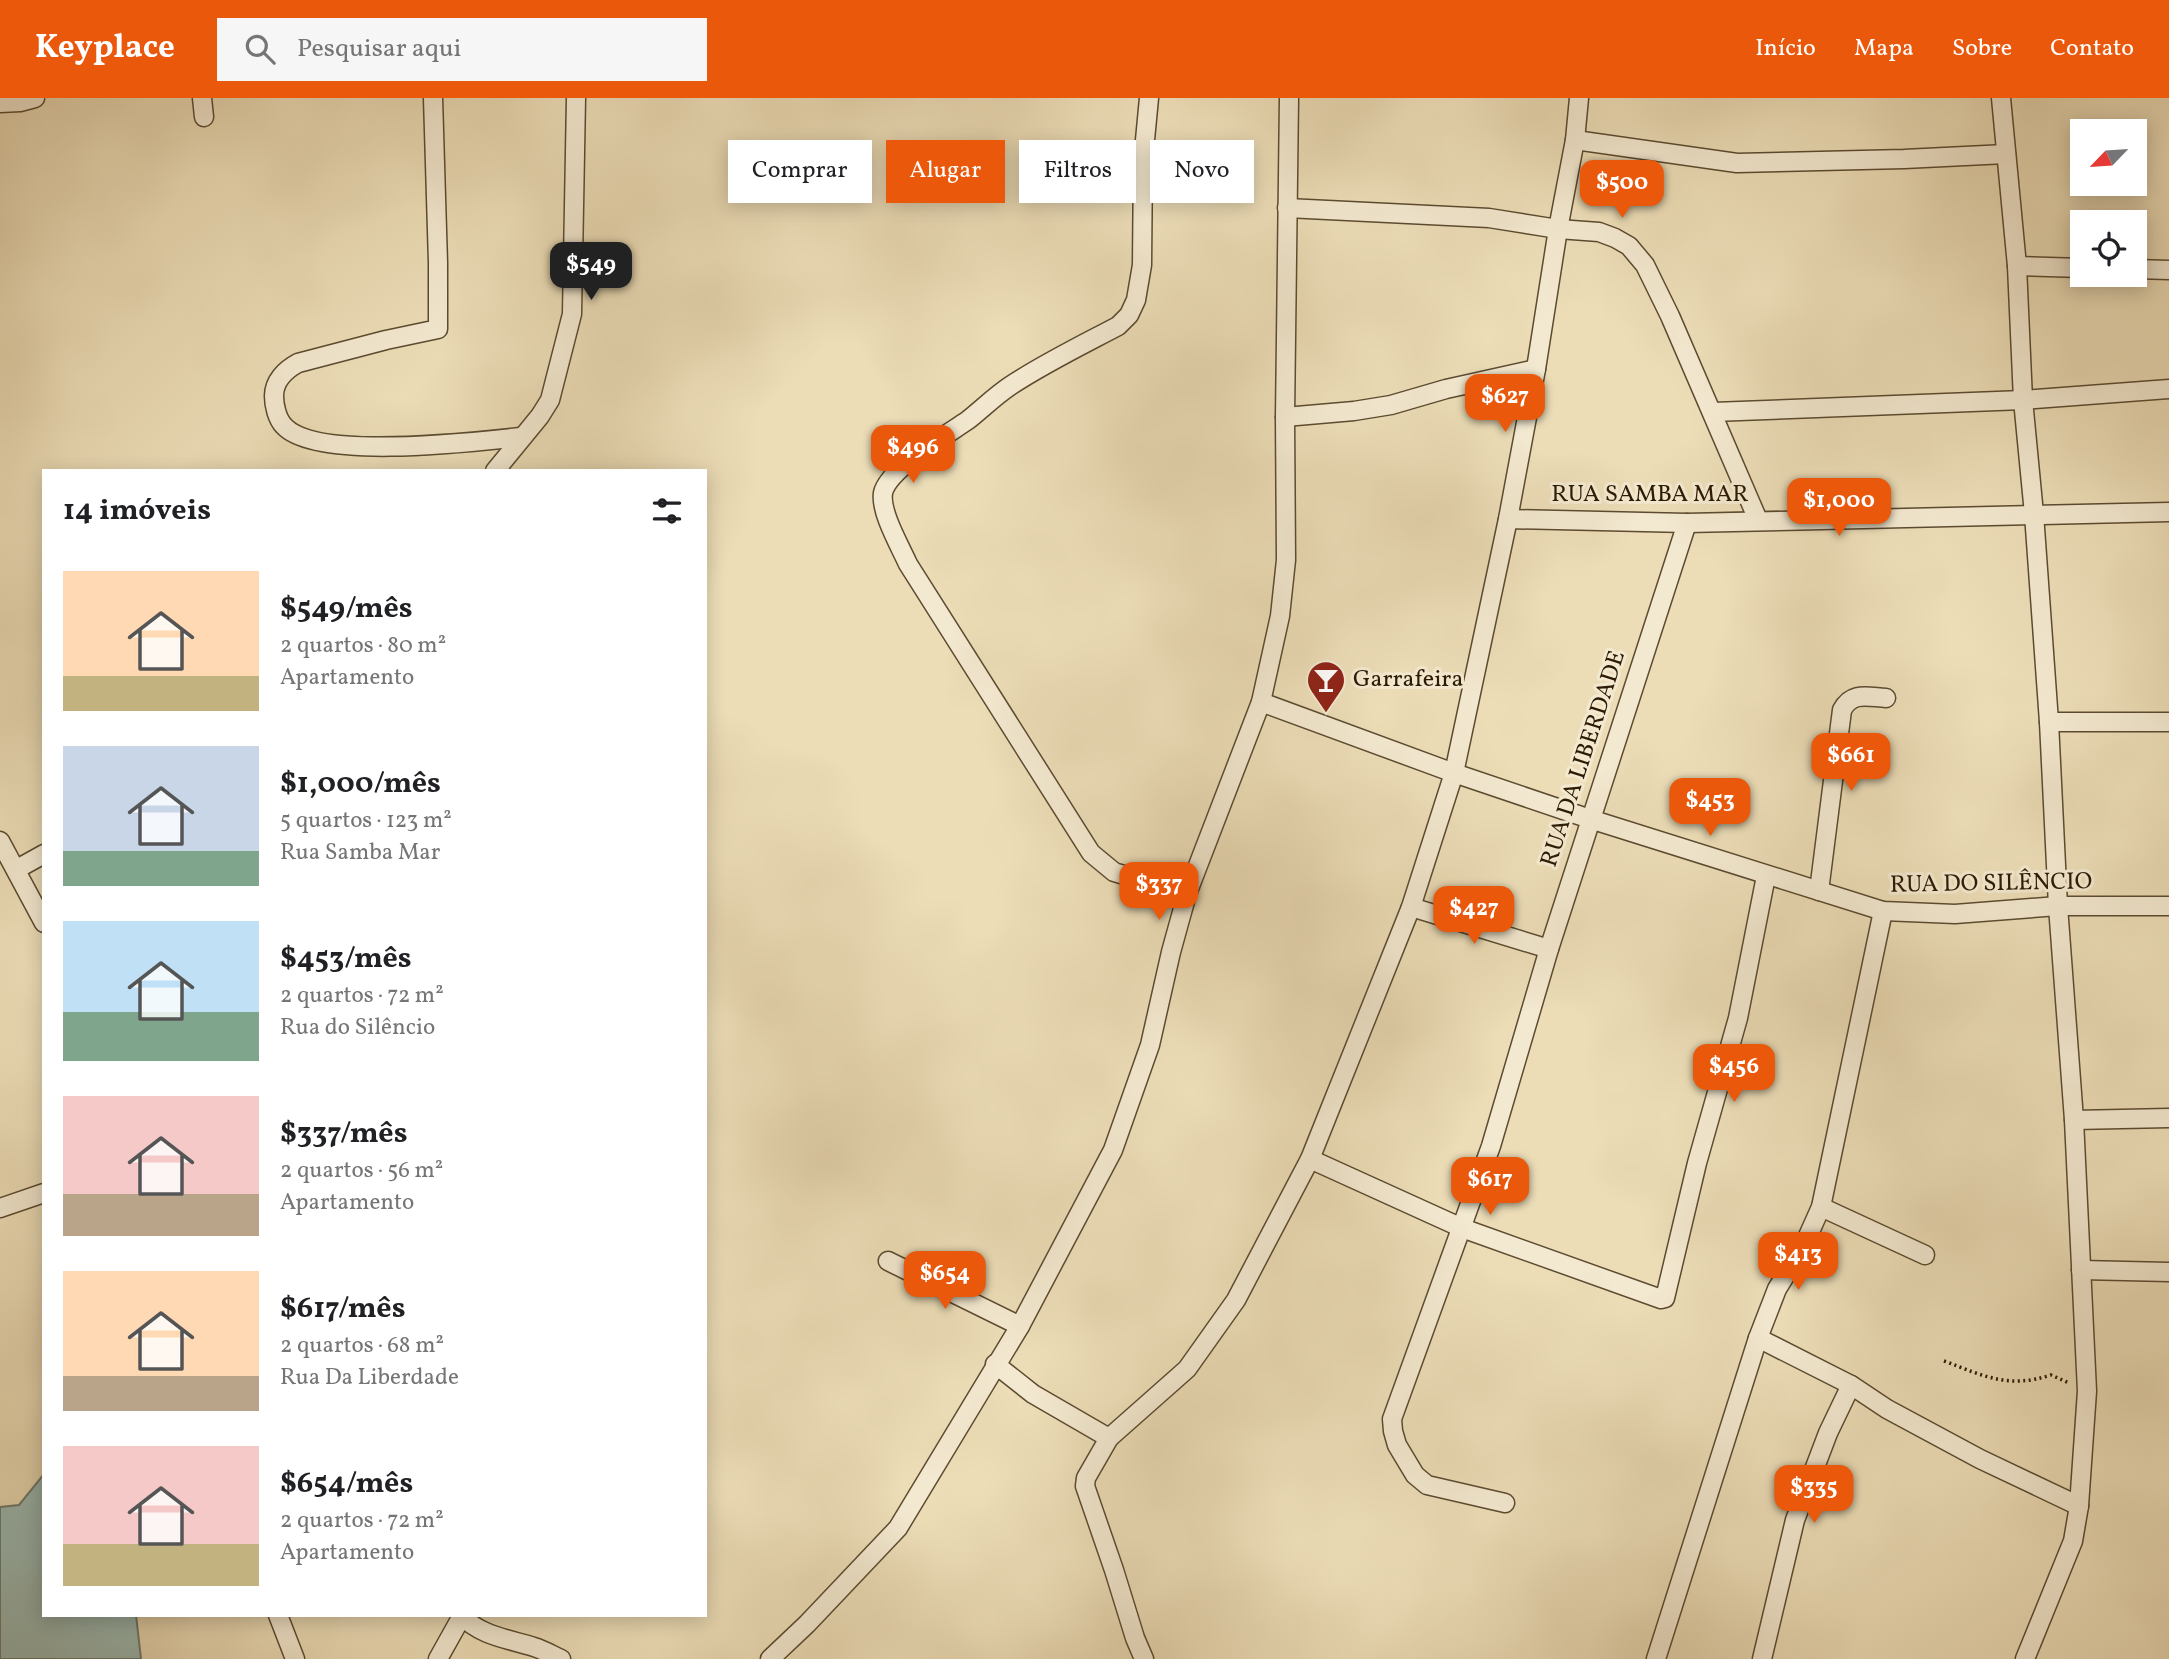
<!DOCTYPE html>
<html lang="pt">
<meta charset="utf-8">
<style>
:root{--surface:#fff;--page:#f6f6f6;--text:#202124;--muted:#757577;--accent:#ea580c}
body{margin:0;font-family:Vollkorn,serif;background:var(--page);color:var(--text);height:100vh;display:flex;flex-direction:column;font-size:26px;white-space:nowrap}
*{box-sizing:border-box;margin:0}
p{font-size:23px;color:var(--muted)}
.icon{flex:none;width:38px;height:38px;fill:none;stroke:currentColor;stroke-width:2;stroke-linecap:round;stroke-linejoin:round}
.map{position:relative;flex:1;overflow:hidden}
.panel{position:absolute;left:42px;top:371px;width:665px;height:1148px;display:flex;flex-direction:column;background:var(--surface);border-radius:0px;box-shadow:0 4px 18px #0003}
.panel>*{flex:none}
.guide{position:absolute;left:728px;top:42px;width:665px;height:63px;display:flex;gap:14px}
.needle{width:46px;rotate:245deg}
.fabs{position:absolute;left:2070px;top:21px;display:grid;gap:14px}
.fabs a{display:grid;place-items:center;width:77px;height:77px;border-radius:0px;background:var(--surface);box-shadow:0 4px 18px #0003;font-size:35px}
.price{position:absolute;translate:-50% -60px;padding:0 16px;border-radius:14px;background:var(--accent);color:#fff;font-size:23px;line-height:46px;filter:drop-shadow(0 2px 4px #0008)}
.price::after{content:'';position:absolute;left:50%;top:42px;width:21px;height:16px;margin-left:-10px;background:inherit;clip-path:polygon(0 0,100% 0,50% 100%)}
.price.on{background:#222;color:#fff}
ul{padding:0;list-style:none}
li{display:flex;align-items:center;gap:21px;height:175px;padding:0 21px}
li span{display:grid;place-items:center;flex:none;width:196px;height:140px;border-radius:0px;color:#555}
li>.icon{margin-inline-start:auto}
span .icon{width:84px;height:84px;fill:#fffc;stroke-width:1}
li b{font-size:30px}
h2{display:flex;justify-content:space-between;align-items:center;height:84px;padding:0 21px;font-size:30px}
.tag{padding:0 24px;border-radius:0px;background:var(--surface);box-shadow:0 4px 18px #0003;font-size:24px;line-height:63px}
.tag.on{background:var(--accent);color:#fff}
header{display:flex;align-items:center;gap:42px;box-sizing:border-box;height:98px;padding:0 35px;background:var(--accent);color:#fff}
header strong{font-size:33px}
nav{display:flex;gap:38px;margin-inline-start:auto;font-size:24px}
.search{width:490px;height:63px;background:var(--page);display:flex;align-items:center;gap:18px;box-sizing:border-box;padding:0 24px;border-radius:0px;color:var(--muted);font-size:26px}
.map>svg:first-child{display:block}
.water{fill:#9abbb5;stroke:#6e7b6e;stroke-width:2}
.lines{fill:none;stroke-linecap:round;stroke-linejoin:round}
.minor-casing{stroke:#5c4b30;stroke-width:21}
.path{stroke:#2c1a03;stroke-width:3.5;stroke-dasharray:2 3.5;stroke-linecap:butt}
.minor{stroke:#f3e9d0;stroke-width:18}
.labels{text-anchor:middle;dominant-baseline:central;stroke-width:6;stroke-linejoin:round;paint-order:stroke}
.street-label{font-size:24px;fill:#2c1a03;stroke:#f3e9d0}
.poi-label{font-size:24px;fill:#2c1a03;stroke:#f3e9d0;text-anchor:start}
</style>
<header>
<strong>Keyplace</strong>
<div class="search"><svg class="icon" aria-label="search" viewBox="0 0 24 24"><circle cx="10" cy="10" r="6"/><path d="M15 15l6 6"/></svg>Pesquisar aqui</div>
<nav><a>Início</a><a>Mapa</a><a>Sobre</a><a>Contato</a></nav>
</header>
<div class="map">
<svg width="2169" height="1561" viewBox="0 0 2169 1561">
<rect width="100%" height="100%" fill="#ecddb7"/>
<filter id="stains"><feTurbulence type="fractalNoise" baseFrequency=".00286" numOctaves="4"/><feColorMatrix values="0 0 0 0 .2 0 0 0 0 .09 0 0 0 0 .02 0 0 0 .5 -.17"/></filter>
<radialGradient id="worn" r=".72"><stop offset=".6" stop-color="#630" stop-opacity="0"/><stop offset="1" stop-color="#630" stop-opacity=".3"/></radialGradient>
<polygon class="water" points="44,1376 44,1517 136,1517 141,1561 0,1561 0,1409 19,1407"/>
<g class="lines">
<defs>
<g id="minor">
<polyline points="202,0 204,19"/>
<path d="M433,0L438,165V231L386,242L298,265C285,272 274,283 274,298C274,307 277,321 284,328C316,363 474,344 521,339"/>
<path d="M1149,0L1143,63L1142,167L1136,202L1129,217L1118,228C1082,247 1043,266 1010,288C995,298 982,311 968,322C948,336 888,371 883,395C880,414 900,448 908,466L1091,755L1114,774L1187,796"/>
<polyline points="2001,0 2017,168 2023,302 2034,416 2049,624 2058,808 2074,1022 2087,1293 2079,1408 2073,1443 2025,1561"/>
<polyline points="0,5 20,4 35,0"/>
<polyline points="1575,42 1737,65 1904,61 2006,56"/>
<polyline points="1287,110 1489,120 1558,131 1599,134 1615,140 1629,148 1645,167 1670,218 1758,422"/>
<polyline points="2017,168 2082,170"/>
<polyline points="2135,171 2169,172"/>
<polyline points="1713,314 2023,302 2169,291"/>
<polyline points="1285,319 1354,313 1391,307 1446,291 1536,271"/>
<polyline points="495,373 540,318 550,302 572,216 576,0"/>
<polyline points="1508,421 1687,425 2169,414"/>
<polyline points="1261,604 1454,675 1590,721 1883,813 1955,816 2058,808 2169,808"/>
<polyline points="2049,624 2169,624"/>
<polyline points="0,743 44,825"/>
<polyline points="17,771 44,756"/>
<path d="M1819,793L1842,612C1852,593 1868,599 1886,600"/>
<polyline points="1411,809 1549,851"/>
<polyline points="2074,1022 2169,1020"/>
<polyline points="1310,1061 1462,1130 1661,1201 1665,1200 1697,1065 1738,920 1766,778"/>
<polyline points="1821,1109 1925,1157"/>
<polyline points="0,1110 44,1095"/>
<polyline points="888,1163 1020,1228"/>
<polyline points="2081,1172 2169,1174"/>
<polyline points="1758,1240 1851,1287 1887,1311 1980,1361 2079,1408"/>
<polyline points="995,1266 1033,1296 1109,1340 1187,1271 1236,1202 1310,1061 1411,809 1454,675 1508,421 1536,271 1558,131 1575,42 1579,0"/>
<polyline points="1109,1340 1086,1380 1085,1388 1114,1472 1135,1540 1144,1561"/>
<polyline points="1505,1405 1427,1387 1415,1377 1397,1347 1393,1333 1392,1321 1491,1048 1549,851 1687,425"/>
<polyline points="278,1517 295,1561"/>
<path d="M461,1517C480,1538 509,1541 534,1549C544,1552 552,1557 561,1561"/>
<polyline points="438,1561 462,1518"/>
<polyline points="770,1561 807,1526 898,1430 1020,1228 1113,1052 1150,947 1171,854 1187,796 1261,604 1280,518 1286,462 1285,319 1289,0"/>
<polyline points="1656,1561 1758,1240 1777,1191 1804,1147 1821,1109 1883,813"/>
<polyline points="1762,1561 1795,1422 1828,1335 1851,1287"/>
</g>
</defs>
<use href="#minor" class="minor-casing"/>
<path class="path" d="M1944,1263C1984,1278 2008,1291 2051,1277L2069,1285"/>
<use href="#minor" class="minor"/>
</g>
<defs>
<symbol id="bar-pin" viewBox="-11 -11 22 30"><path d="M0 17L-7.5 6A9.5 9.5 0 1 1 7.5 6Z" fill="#8f2418" stroke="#f3e9d0"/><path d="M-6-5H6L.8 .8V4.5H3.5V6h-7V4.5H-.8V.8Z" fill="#fff"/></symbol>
</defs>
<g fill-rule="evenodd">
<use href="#bar-pin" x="1304" y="560" width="44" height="60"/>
</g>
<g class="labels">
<g class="street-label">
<text x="1650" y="397">RUA SAMBA MAR</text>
<text transform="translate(1584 661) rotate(-72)">RUA DA LIBERDADE</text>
<text transform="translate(1991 786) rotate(-1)">RUA DO SILÊNCIO</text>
</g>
<g class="poi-label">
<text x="1353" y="582">Garrafeira</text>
</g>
</g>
<rect width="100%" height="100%" filter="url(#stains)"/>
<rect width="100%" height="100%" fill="url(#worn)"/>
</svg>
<div class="fabs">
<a><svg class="needle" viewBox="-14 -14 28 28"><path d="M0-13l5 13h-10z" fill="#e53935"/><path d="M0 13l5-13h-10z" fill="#757577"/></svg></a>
<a><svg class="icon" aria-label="locate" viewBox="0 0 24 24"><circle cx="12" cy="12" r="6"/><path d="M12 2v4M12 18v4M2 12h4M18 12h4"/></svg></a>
</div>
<b class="price" style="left:1622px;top:122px">$500</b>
<b class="price on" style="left:591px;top:204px">$549</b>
<b class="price" style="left:1505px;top:336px">$627</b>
<b class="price" style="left:913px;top:387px">$496</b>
<b class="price" style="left:1839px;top:440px">$1,000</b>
<b class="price" style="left:1851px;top:695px">$661</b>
<b class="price" style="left:1710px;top:740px">$453</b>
<b class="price" style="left:1159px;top:824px">$337</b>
<b class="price" style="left:1474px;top:848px">$427</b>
<b class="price" style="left:1734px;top:1006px">$456</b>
<b class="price" style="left:1490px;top:1119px">$617</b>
<b class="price" style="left:1798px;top:1194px">$413</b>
<b class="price" style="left:945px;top:1213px">$654</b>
<b class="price" style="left:1814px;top:1427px">$335</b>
<div class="guide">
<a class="tag">Comprar</a>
<a class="tag on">Alugar</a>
<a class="tag">Filtros</a>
<a class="tag">Novo</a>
</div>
<section class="panel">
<h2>14 imóveis<svg class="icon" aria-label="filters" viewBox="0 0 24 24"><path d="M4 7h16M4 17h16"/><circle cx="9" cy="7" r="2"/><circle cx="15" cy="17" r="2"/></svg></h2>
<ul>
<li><span style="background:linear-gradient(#ffd9b3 75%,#c2b280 0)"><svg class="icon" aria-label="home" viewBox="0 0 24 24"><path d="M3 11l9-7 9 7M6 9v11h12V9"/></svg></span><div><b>$549/mês</b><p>2 quartos · 80 m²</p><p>Apartamento</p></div></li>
<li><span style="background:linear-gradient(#c9d6e8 75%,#7fa58c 0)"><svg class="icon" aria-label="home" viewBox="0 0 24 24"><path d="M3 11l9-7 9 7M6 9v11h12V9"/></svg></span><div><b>$1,000/mês</b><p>5 quartos · 123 m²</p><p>Rua Samba Mar</p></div></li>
<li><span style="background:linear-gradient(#bfe0f5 65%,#7fa58c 0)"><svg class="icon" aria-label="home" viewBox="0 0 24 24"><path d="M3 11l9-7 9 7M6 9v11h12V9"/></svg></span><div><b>$453/mês</b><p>2 quartos · 72 m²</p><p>Rua do Silêncio</p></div></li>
<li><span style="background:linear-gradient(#f6c9c9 70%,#b9a48a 0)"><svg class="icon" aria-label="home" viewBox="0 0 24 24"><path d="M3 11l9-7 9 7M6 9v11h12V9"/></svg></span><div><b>$337/mês</b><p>2 quartos · 56 m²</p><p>Apartamento</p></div></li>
<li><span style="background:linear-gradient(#ffd9b3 75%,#b9a48a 0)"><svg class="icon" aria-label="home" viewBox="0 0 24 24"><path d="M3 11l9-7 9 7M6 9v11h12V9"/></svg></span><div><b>$617/mês</b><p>2 quartos · 68 m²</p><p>Rua Da Liberdade</p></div></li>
<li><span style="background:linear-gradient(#f6c9c9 70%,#c2b280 0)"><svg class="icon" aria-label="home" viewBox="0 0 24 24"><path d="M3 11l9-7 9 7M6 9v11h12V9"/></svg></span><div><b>$654/mês</b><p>2 quartos · 72 m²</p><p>Apartamento</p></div></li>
</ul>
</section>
</div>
